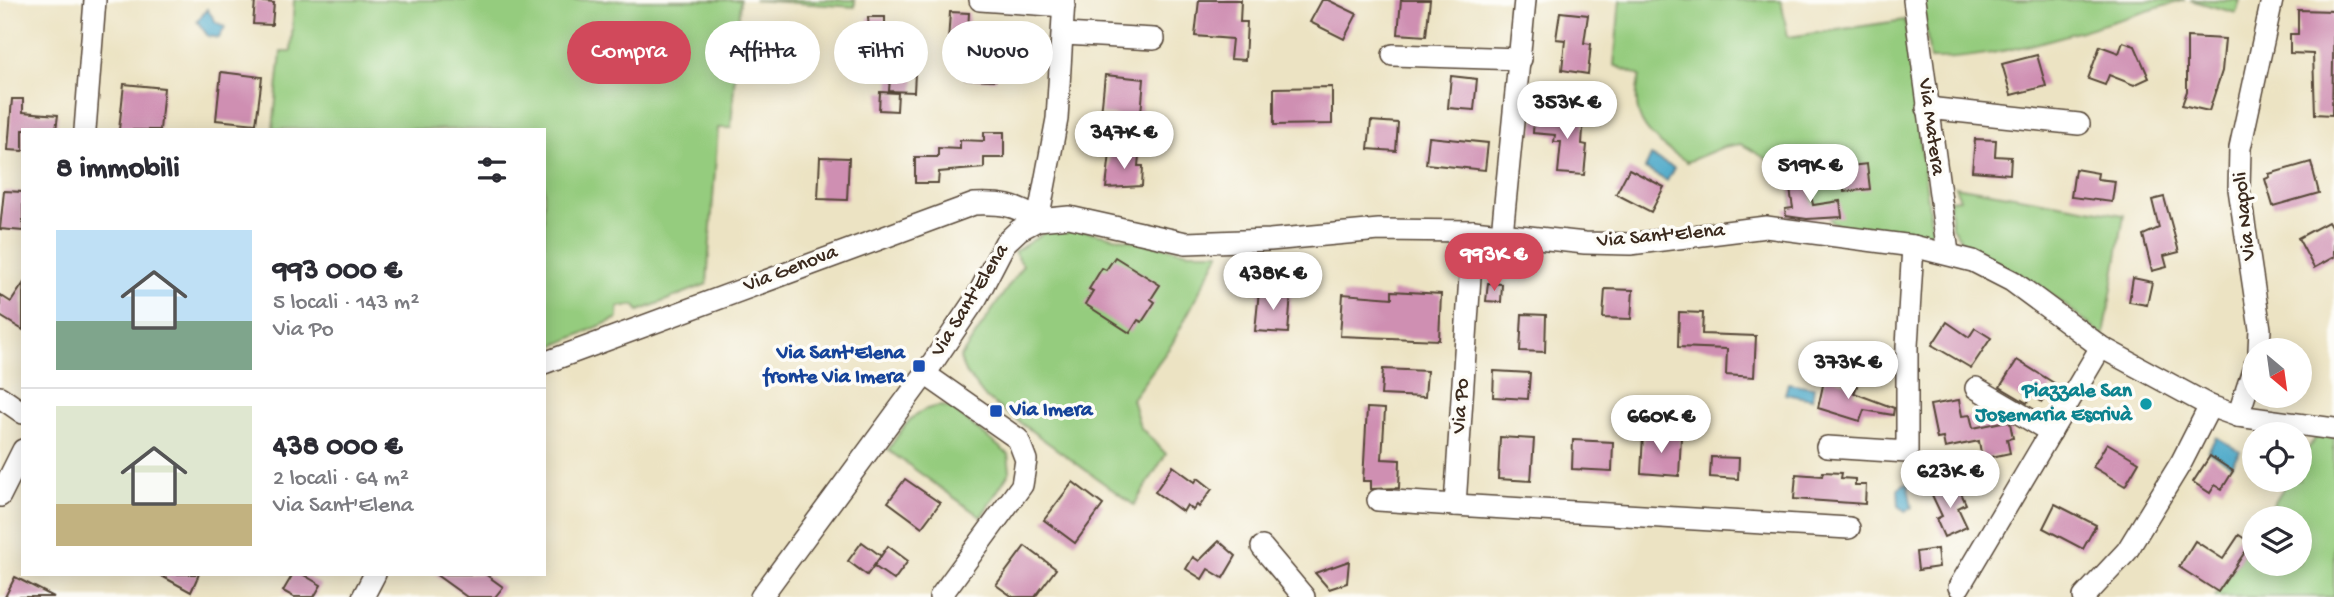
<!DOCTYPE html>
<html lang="it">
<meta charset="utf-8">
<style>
:root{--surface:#fff;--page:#f7f7f7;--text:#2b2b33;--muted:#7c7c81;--line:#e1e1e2;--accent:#d1495b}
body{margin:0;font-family:"Gochi Hand",sans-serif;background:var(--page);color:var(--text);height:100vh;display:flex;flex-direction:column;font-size:26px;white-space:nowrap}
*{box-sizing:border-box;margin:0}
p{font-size:23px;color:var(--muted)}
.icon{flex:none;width:38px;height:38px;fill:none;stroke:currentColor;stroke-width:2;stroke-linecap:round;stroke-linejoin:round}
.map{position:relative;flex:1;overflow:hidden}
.details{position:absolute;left:21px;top:128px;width:525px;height:448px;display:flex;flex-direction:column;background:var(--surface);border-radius:0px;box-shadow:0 4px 18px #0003}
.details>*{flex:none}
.guide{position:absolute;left:567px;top:21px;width:665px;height:63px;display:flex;gap:14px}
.needle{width:46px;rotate:151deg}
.tools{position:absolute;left:2242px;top:338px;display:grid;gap:14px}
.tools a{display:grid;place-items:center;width:70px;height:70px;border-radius:50%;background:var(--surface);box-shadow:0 4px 18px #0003;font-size:35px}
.price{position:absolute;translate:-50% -60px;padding:0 16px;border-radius:24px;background:#fff;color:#222;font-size:23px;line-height:46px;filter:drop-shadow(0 2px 4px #0008)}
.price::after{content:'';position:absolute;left:50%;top:42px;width:21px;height:16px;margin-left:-10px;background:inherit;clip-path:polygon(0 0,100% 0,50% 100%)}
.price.current{background:var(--accent);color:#fff}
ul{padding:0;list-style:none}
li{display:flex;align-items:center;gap:21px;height:175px;padding:0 35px}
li+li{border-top:2px solid var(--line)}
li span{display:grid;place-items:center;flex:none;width:196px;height:140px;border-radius:0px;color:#555}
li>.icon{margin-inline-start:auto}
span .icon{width:84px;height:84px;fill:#fffc;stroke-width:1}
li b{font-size:30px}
h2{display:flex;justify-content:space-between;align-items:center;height:84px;padding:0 35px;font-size:30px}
.tag{padding:0 24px;border-radius:32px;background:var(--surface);box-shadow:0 4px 18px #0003;font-size:24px;line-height:63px}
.tag.current{background:var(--accent);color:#fff}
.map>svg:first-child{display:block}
.green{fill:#95cc7e;stroke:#687b4e;stroke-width:2}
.water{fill:#4aa7c8;stroke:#426873;stroke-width:2}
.building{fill:#cf8fb2}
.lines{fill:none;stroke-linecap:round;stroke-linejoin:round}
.street-casing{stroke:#564637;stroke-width:24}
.street{stroke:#fff;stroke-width:21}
.transit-dot{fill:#1a4fb4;stroke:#fdfcf7;stroke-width:2.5}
.culture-dot{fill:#0f9aa8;stroke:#fdfcf7;stroke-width:2.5}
.labels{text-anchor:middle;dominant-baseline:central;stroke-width:7;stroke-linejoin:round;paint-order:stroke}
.street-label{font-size:21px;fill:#3b2a1e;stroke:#fdfcf7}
.transit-label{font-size:21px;font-weight:bold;fill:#164399;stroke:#fdfcf7;text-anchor:end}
.culture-label{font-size:21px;font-weight:bold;fill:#0d838f;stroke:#fdfcf7;text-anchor:end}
</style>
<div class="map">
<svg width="2334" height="597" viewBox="0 0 2334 597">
<rect width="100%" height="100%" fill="#fdfcf7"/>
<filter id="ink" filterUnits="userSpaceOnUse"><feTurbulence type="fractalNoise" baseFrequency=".0143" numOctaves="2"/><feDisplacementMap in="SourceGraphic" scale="14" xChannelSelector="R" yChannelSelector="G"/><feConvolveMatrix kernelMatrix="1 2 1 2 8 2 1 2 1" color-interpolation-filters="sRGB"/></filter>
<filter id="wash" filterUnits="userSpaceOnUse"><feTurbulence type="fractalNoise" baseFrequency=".00686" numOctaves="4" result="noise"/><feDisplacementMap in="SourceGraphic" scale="28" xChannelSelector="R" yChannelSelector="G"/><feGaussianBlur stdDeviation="1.57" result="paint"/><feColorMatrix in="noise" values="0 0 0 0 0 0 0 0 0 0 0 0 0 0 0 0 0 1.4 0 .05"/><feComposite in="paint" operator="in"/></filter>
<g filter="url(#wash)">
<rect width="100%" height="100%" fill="#ece3c3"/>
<g class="green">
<polygon points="294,0 740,0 731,128 718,128 707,284 639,311 634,305 618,307 618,318 544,350 544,130 273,129 281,52 291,52"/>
<polygon points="754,0 855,0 855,7"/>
<path d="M1620,0H1781L1788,37L1905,20L1932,233C1907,235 1838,239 1826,214L1795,220L1787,171L1741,144L1723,147L1687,162C1652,139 1627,122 1640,76L1614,65Z"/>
<path d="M1922,0H2185C2109,21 2007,60 1930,59Z"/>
<polygon points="2190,0 2240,0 2236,13"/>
<polygon points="1955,186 2124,215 2104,336 2037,283 1966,247 1952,227 1949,200 1960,199"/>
<polygon points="1065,227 1189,252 1220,252 1172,344 1132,399 1140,427 1166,454 1134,505 986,398 964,370 960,358 1023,265 1014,252 1049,230"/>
<path d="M942,406L951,408L1008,454L1010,471L981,517L888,450C903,428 913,407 942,406Z"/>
<polygon points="2317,435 2334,437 2334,597 2215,597 2254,537 2254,564 2300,564 2300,518 2265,518 2288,480 2300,480 2300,461"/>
</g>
<g class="water">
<polygon points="207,9 216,22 225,27 219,38 208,36 197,21"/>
<polygon points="1651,156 1674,168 1667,181 1645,169"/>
<polygon points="1788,383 1814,387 1812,399 1785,394"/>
<polygon points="2216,437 2240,451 2231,465 2208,451"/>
<polygon points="1904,484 1908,484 1912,508 1906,511 1899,506 1898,489"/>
</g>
<g id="blocks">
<g class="building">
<polygon points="1199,0 1241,0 1240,22 1247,22 1245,60 1230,59 1232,39 1195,36"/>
<polygon points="1322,0 1328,0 1357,14 1344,39 1310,22"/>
<polygon points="1401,0 1430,0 1426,36 1398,34"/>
<polygon points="255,1 274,3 272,25 253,24"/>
<polygon points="2298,10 2334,11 2332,115 2315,114 2313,54 2290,53 2290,34 2298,34"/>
<polygon points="950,12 969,13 967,47 997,51 996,80 965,79 966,58 947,57"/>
<polygon points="1560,12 1588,15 1584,43 1591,44 1588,74 1562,70 1565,40 1556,39"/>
<polygon points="868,17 885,17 885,32 869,32"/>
<polygon points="2187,37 2225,39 2222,71 2209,111 2182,105 2187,91"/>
<polygon points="2123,42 2135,46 2149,78 2134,85 2109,75 2105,85 2088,79 2100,46 2119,53"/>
<polygon points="892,52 916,54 914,92 889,91"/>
<polygon points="2037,55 2046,86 2011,95 2002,64"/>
<polygon points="221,72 262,77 256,124 216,120"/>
<polygon points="1105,75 1144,79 1140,125 1126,124 1126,117 1101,114"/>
<polygon points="1451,76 1477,79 1474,110 1448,108"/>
<polygon points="124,84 164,88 160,130 119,130"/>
<polygon points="1332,87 1332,124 1274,125 1274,88"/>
<polygon points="880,92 898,93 897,111 879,110"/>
<polygon points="12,99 23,99 23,112 58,115 56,130 23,130 23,151 8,150"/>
<polygon points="1557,113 1584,115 1582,144 1587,145 1584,175 1558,173 1561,142 1554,142 1555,135 1533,133 1534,119 1556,121"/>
<polygon points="1371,121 1398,123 1396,151 1368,149"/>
<polygon points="984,132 1004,132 1004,158 984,158 984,168 939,172 938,183 915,183 915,157 938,157 938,148 960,149 960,140 984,141"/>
<polygon points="1429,137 1488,143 1485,170 1426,164"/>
<polygon points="1975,139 1996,140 1995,156 2011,157 2010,174 1972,171"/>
<polygon points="1110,153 1139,155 1138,166 1143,166 1142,186 1106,188"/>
<polygon points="820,157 849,158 847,200 818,199"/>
<polygon points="2311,162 2319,193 2273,206 2265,179 2270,177 2269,174"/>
<polygon points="1867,164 1870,189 1844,192 1841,167"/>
<polygon points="1629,169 1664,187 1651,212 1616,194"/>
<polygon points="2075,169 2098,173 2097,179 2115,181 2112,202 2071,197"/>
<polygon points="1808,180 1813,205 1840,201 1842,217 1807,219 1786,216 1785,209 1793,208 1789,183"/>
<polygon points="4,191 23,192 23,231 0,229"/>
<polygon points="2164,197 2179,252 2164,256 2167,267 2152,271 2143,235 2159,228 2152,200"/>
<polygon points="2328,222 2334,232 2334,257 2314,268 2298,238"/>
<polygon points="1115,257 1160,285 1151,299 1155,302 1142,322 1138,320 1130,333 1085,304 1093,291 1089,289 1102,268 1106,270"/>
<polygon points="2133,278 2152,282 2147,305 2129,302"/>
<polygon points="1488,283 1502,284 1501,302 1486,301"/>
<polygon points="23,284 23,330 0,316 0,295 11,302"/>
<polygon points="1605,289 1633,290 1631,319 1603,318"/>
<polygon points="1259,291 1291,293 1288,333 1255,331"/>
<polygon points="1392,291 1441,294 1439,340 1340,336 1343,294 1392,298"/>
<polygon points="1679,312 1703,313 1702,334 1756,336 1754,377 1726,375 1727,349 1678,347"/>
<polygon points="1522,314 1546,315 1545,352 1520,351"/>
<polygon points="1947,322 1969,337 1975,328 1991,338 1971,368 1932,345"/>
<polygon points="2017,360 2054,383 2042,402 2032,395 2027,403 2000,387"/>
<polygon points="1383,369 1427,371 1425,397 1381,395"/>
<polygon points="1494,371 1530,373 1528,399 1493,397"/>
<polygon points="1825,376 1857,386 1854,393 1894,408 1893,415 1864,410 1860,421 1818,408"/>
<polygon points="1959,400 1962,416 1970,415 1973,428 2007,421 2010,423 2013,438 2007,439 2010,453 1982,459 1979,441 1945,448 1943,438 1937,439 1930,405"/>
<polygon points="1367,408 1385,409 1382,459 1400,460 1399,488 1371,489 1371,481 1363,481"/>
<polygon points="1643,435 1681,437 1679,476 1641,473"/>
<polygon points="1500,437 1534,439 1531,481 1498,479"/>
<polygon points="1573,440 1613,442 1612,471 1572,469"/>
<polygon points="2107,443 2139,462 2125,486 2093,467"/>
<polygon points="2210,456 2233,471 2222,489 2215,485 2210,493 2193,482"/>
<polygon points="1711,457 1739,458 1738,479 1710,477"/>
<polygon points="1173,466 1195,482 1198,478 1212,489 1199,507 1197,505 1193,510 1187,505 1183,512 1155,492"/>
<polygon points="1823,472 1842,473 1841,478 1855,479 1855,485 1866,485 1865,504 1794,499 1796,474 1822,476"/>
<polygon points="905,479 940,503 922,527 888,502"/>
<polygon points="1073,482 1103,505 1075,543 1044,520"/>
<polygon points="1957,484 1966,504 1958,508 1967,527 1944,537 1936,519 1942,516 1932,495"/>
<polygon points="2055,504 2096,525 2083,549 2043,528"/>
<polygon points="2239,535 2251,543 2218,592 2179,567 2195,541 2223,559"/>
<polygon points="1219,541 1236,556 1223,578 1208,569 1202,579 1186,569 1193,557 1199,561"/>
<polygon points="862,542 881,556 867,575 848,561"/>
<polygon points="888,546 908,561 894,580 874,566"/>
<polygon points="1025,546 1056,569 1035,597 1013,597 996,585"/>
<polygon points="1937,549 1939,567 1918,570 1916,552"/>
<polygon points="1349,561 1347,583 1329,589 1315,573"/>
<polygon points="158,574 199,574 191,592"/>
<polygon points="293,574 302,574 321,585 314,597 294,597 283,591"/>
<polygon points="435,574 485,574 503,587 495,597 467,597"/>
<polygon points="15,577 54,597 5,597"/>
</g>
</g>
</g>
<g filter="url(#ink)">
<use href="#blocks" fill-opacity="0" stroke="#564637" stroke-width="2"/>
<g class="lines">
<defs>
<g id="street">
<polyline points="980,0 1064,6"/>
<polyline points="1914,0 1948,253"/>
<polyline points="1064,34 1154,39"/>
<polyline points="1393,55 1521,59"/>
<polyline points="1927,108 2079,124"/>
<polyline points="85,130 95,0"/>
<polyline points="1502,234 1525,0"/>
<polyline points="2259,350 2260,329 2239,189 2240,148 2272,0"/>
<path d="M544,363L974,204C1001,203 1016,205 1038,220L1057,119L1064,0"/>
<polyline points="925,374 1018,439 1026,460 1022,485 940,597"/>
<polyline points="1976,388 2051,432"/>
<polyline points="0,397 23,413"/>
<polyline points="2238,416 2254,367"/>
<polyline points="1827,447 1907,452 1907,346 1913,246"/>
<polyline points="0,496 23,450"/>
<polyline points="1378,500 1455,505 1473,231"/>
<polyline points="1455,505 1849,528"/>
<polyline points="1262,547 1304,597"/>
<polyline points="1959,587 2101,347"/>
<polyline points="363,597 375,574"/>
<polyline points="761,597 925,374 977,297 1005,243 1019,230 1038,220 1069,217 1186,243 1270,240 1379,230 1473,231 1585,243 1630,244 1766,227 1913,246 1973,261 2012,281 2101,347 2210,406 2238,416 2334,429"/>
<polyline points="2084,597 2127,551 2182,461 2210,406"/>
</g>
</defs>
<use href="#street" class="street-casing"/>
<use href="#street" class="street"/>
</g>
</g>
<g class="transit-dot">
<rect x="912" y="359" width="14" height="14" rx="3.5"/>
<rect x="989" y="404" width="14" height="14" rx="3.5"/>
</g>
<circle class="culture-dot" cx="2146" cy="404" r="7"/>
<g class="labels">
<g class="street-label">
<text transform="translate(1930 127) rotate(82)">Via Matera</text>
<text transform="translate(2246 216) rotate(-96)">Via Napoli</text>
<text transform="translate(1661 237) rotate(-5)">Via Sant'Elena</text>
<text transform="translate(791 270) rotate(-21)">Via Genova</text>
<text transform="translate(971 301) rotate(-58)">Via Sant'Elena</text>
<text transform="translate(1462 406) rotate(-86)">Via Po</text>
</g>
<g class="transit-label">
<text x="905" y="354">Via Sant'Elena<tspan x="905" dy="24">fronte Via Imera</tspan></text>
<text x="1010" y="411" text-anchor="start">Via Imera</text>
</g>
<g class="culture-label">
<text x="2132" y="392">Piazzale San<tspan x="2132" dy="24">Josemaria Escrivà</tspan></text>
</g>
</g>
</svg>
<div class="tools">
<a><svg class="needle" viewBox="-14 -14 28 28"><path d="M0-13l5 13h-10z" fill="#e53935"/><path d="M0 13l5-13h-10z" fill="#7c7c81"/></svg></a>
<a><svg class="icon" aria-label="locate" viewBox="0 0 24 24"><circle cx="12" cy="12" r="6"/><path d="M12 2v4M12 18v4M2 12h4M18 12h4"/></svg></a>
<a><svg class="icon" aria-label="layers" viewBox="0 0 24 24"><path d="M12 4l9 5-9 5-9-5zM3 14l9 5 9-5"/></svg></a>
</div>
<b class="price" style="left:1567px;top:141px">353K €</b>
<b class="price" style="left:1124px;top:171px">347K €</b>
<b class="price" style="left:1810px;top:204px">519K €</b>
<b class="price current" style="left:1494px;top:293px">993K €</b>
<b class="price" style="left:1273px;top:312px">438K €</b>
<b class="price" style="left:1848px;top:401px">373K €</b>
<b class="price" style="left:1661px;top:455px">660K €</b>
<b class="price" style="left:1950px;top:510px">623K €</b>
<div class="guide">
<a class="tag current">Compra</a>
<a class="tag">Affitta</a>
<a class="tag">Filtri</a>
<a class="tag">Nuovo</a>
</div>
<section class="details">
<h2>8 immobili<svg class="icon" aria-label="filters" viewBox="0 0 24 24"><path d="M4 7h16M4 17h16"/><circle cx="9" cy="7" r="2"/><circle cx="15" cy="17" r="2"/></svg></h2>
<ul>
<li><span style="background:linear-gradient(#bfe0f5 65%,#7fa58c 0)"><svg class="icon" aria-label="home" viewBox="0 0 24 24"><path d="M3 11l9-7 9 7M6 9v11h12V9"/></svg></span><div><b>993 000 €</b><p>5 locali · 143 m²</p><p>Via Po</p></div></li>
<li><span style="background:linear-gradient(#dfe7d0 70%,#c2b280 0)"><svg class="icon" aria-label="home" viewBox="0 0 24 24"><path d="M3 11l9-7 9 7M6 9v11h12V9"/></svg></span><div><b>438 000 €</b><p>2 locali · 64 m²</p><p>Via Sant'Elena</p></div></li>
</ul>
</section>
</div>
